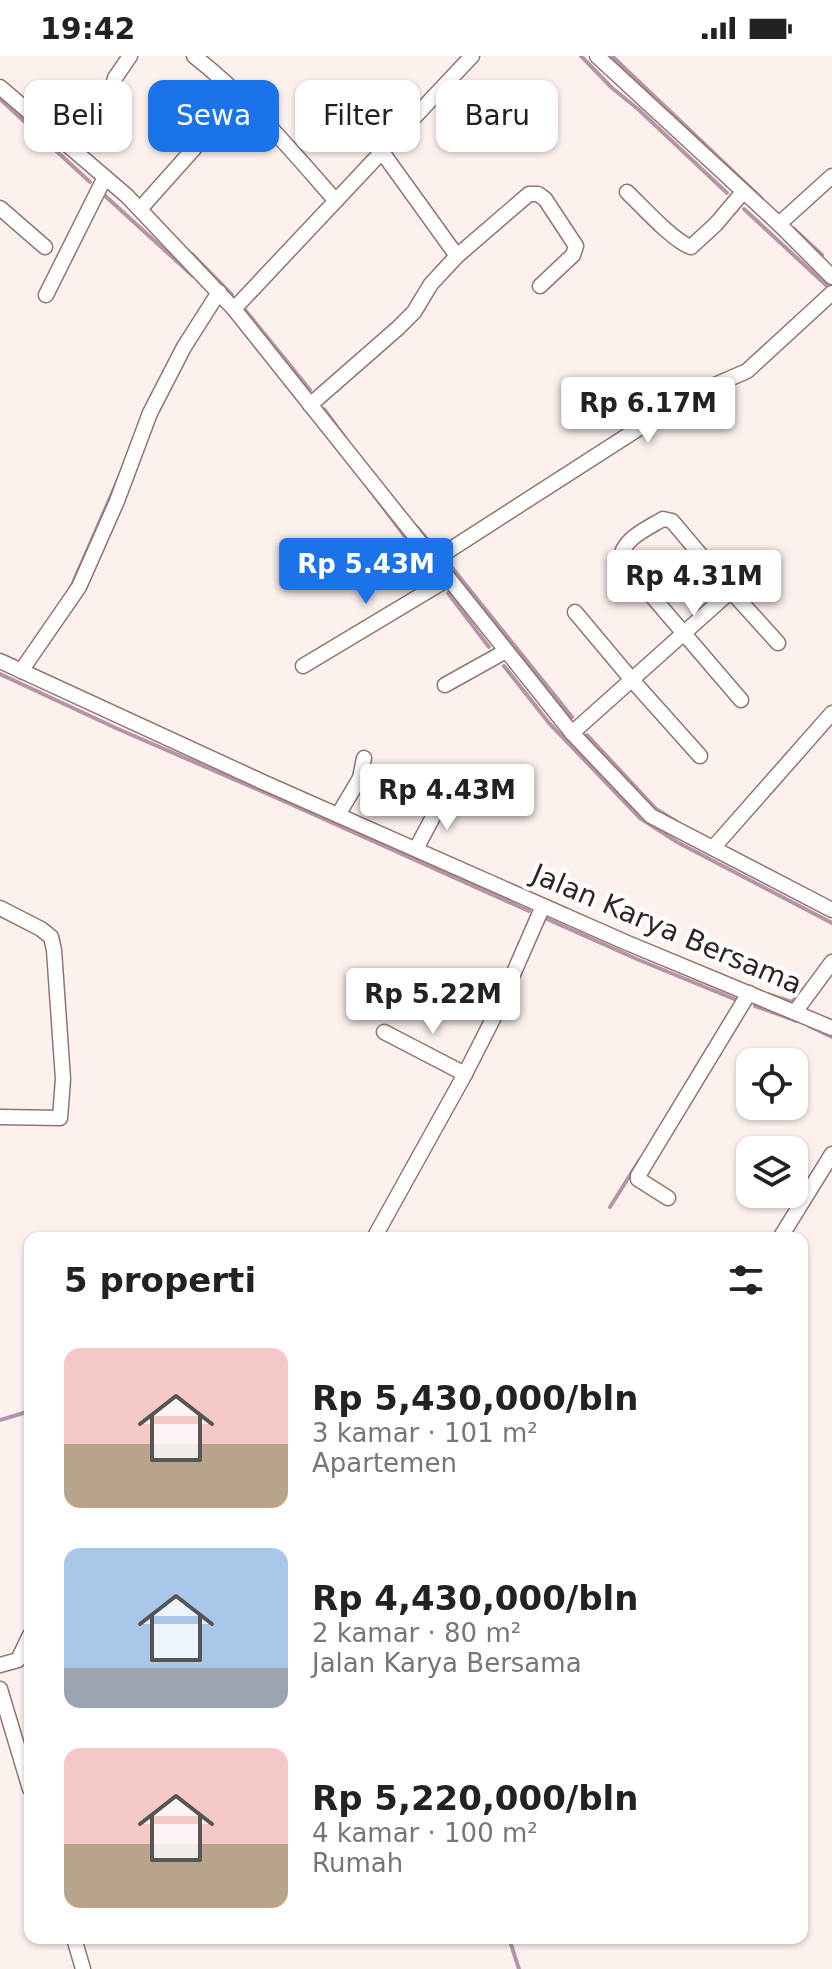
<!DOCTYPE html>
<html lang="id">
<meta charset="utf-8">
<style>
:root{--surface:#fff;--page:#f6f6f6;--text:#222;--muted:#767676;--accent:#1a73e8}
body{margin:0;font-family:"DejaVu Sans",sans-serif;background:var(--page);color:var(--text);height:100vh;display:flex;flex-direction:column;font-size:30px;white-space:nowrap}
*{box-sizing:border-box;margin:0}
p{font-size:26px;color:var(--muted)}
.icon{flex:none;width:44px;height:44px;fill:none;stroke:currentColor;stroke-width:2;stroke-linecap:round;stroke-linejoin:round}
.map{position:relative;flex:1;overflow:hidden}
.details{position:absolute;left:24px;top:1176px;width:784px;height:712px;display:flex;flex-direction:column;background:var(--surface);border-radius:16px;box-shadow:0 2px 6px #0004}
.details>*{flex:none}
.guide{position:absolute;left:24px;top:24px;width:784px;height:72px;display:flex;gap:16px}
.fabs{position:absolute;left:736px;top:992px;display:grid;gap:16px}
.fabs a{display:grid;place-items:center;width:72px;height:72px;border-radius:16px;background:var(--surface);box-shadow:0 2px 6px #0004;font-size:40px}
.price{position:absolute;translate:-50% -68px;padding:0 18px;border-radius:8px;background:#fff;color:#222;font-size:26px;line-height:52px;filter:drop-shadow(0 2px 4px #0008)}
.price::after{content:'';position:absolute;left:50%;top:48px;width:24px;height:18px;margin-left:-12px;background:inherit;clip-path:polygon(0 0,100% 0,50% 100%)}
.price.active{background:var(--accent);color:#fff}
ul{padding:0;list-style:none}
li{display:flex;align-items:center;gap:24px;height:200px;padding:0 40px}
li span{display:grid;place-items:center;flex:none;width:224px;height:160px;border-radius:16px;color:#555}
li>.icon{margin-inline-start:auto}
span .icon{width:96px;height:96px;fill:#fffc;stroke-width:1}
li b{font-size:34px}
h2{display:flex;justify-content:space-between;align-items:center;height:96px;padding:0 40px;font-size:34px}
.pill{padding:0 28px;border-radius:16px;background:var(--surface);box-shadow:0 2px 6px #0004;font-size:28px;line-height:72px}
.pill.active{background:var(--accent);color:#fff}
.status{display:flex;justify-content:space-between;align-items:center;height:56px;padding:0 40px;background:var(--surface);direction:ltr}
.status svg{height:22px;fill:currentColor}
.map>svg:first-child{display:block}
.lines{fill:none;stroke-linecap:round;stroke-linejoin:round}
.stream{stroke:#b694a8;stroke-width:4}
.minor-casing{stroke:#90766f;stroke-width:17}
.minor{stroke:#fff;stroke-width:14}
.labels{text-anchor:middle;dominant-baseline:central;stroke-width:8;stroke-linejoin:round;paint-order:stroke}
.street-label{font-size:28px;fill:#2f2421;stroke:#fff}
</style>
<div class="status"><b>19:42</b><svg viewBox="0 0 49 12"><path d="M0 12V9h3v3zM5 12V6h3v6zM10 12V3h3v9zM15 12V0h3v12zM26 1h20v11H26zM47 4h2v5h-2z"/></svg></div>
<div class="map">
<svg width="832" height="1913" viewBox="0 0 832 1913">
<rect width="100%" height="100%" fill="#fdf1ee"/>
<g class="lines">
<g class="stream">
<polyline points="581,0 612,32 638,53 727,137"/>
<polyline points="612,0 761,142"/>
<polyline points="0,43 90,126"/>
<polyline points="102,137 193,220"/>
<polyline points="744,153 826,229"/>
<polyline points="794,173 822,199"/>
<polyline points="192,198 232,239"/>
<polyline points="241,249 310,334"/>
<polyline points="324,353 346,383"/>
<polyline points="367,430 434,519"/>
<polyline points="417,471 433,490"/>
<polyline points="449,508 572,661"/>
<polyline points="69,536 120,419"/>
<polyline points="448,537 489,591"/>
<polyline points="504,610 549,667 640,762 677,786 832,867"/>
<polyline points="0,618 118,673 268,738 529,855"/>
<polyline points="587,679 656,753 677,766"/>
<polyline points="547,863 639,904 739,945"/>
<polyline points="767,938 792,946 808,928"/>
<polyline points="755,950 797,965"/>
<polyline points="809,970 832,981"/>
<polyline points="610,1151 639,1105"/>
<polyline points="0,1364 30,1355"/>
<polyline points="509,1882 519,1913"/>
</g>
<defs>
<g id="minor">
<path d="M194,0C248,42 291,94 336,145"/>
<polyline points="597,0 779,168 832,221"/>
<polyline points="0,31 127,140 234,253 572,677 651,760 832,854"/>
<polyline points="110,42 115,22 130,0"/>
<polyline points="382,96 457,200"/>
<path d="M627,136C642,150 673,185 691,191L716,168L743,136"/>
<polyline points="0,152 45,191"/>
<polyline points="140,153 240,41"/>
<polyline points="779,168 832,120"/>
<polyline points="46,239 105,121"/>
<polyline points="234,253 472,0"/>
<polyline points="310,349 398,272 414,256 431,228 457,200 529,138 538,138 545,143 576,190 573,199 540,230"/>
<polyline points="434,504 658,360 708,332 747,315 832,237"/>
<polyline points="575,556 632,624 700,700"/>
<polyline points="0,605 265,727 625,886 832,972"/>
<polyline points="303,610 448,523"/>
<polyline points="21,615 79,531 117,445 150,357 184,291 219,236"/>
<polyline points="445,629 506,595"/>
<path d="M741,644L621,504C620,484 648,472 663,463L672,465L731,535L778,587"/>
<polyline points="572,677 731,535"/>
<polyline points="338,759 360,722 364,702"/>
<polyline points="713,792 832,657"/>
<polyline points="416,793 444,740"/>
<polyline points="0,852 41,873 51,881 54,894 63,1023 60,1062 0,1061"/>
<polyline points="795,956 832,906"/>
<polyline points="384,976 465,1018"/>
<polyline points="668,1142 638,1123 638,1120 749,937"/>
<polyline points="374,1182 465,1018 497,955 543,850"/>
<polyline points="780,1182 832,1098"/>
<polyline points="0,1609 18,1604 30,1579"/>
<polyline points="0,1633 30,1733"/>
<polyline points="74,1882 83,1913"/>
</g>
</defs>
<use href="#minor" class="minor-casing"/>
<use href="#minor" class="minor"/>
</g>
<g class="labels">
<g class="street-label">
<text transform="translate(667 873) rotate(23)">Jalan Karya Bersama</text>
</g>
</g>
</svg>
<div class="fabs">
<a><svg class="icon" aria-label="locate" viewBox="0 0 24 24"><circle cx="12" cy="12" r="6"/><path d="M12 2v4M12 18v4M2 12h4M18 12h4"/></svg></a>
<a><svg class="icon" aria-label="layers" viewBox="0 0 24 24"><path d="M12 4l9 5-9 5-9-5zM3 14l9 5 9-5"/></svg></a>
</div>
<b class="price" style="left:648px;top:389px">Rp 6.17M</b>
<b class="price active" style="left:366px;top:550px">Rp 5.43M</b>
<b class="price" style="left:694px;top:562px">Rp 4.31M</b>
<b class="price" style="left:447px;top:776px">Rp 4.43M</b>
<b class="price" style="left:433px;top:980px">Rp 5.22M</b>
<div class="guide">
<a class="pill">Beli</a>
<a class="pill active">Sewa</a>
<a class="pill">Filter</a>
<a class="pill">Baru</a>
</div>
<section class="details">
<h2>5 properti<svg class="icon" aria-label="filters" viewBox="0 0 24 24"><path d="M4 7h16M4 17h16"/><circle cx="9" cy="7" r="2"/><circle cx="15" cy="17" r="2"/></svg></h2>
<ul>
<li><span style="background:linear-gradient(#f6c9c9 60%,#b9a48a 0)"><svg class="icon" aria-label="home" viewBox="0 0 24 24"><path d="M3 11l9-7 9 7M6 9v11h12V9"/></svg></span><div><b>Rp 5,430,000/bln</b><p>3 kamar · 101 m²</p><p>Apartemen</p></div></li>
<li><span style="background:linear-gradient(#a9c7e8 75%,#9aa5b1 0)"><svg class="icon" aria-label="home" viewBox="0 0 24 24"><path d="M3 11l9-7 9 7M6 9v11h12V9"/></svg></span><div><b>Rp 4,430,000/bln</b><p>2 kamar · 80 m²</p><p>Jalan Karya Bersama</p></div></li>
<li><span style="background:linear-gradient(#f6c9c9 60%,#b9a48a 0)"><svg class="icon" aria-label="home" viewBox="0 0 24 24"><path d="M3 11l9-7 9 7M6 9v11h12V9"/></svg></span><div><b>Rp 5,220,000/bln</b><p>4 kamar · 100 m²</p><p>Rumah</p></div></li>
</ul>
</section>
</div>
